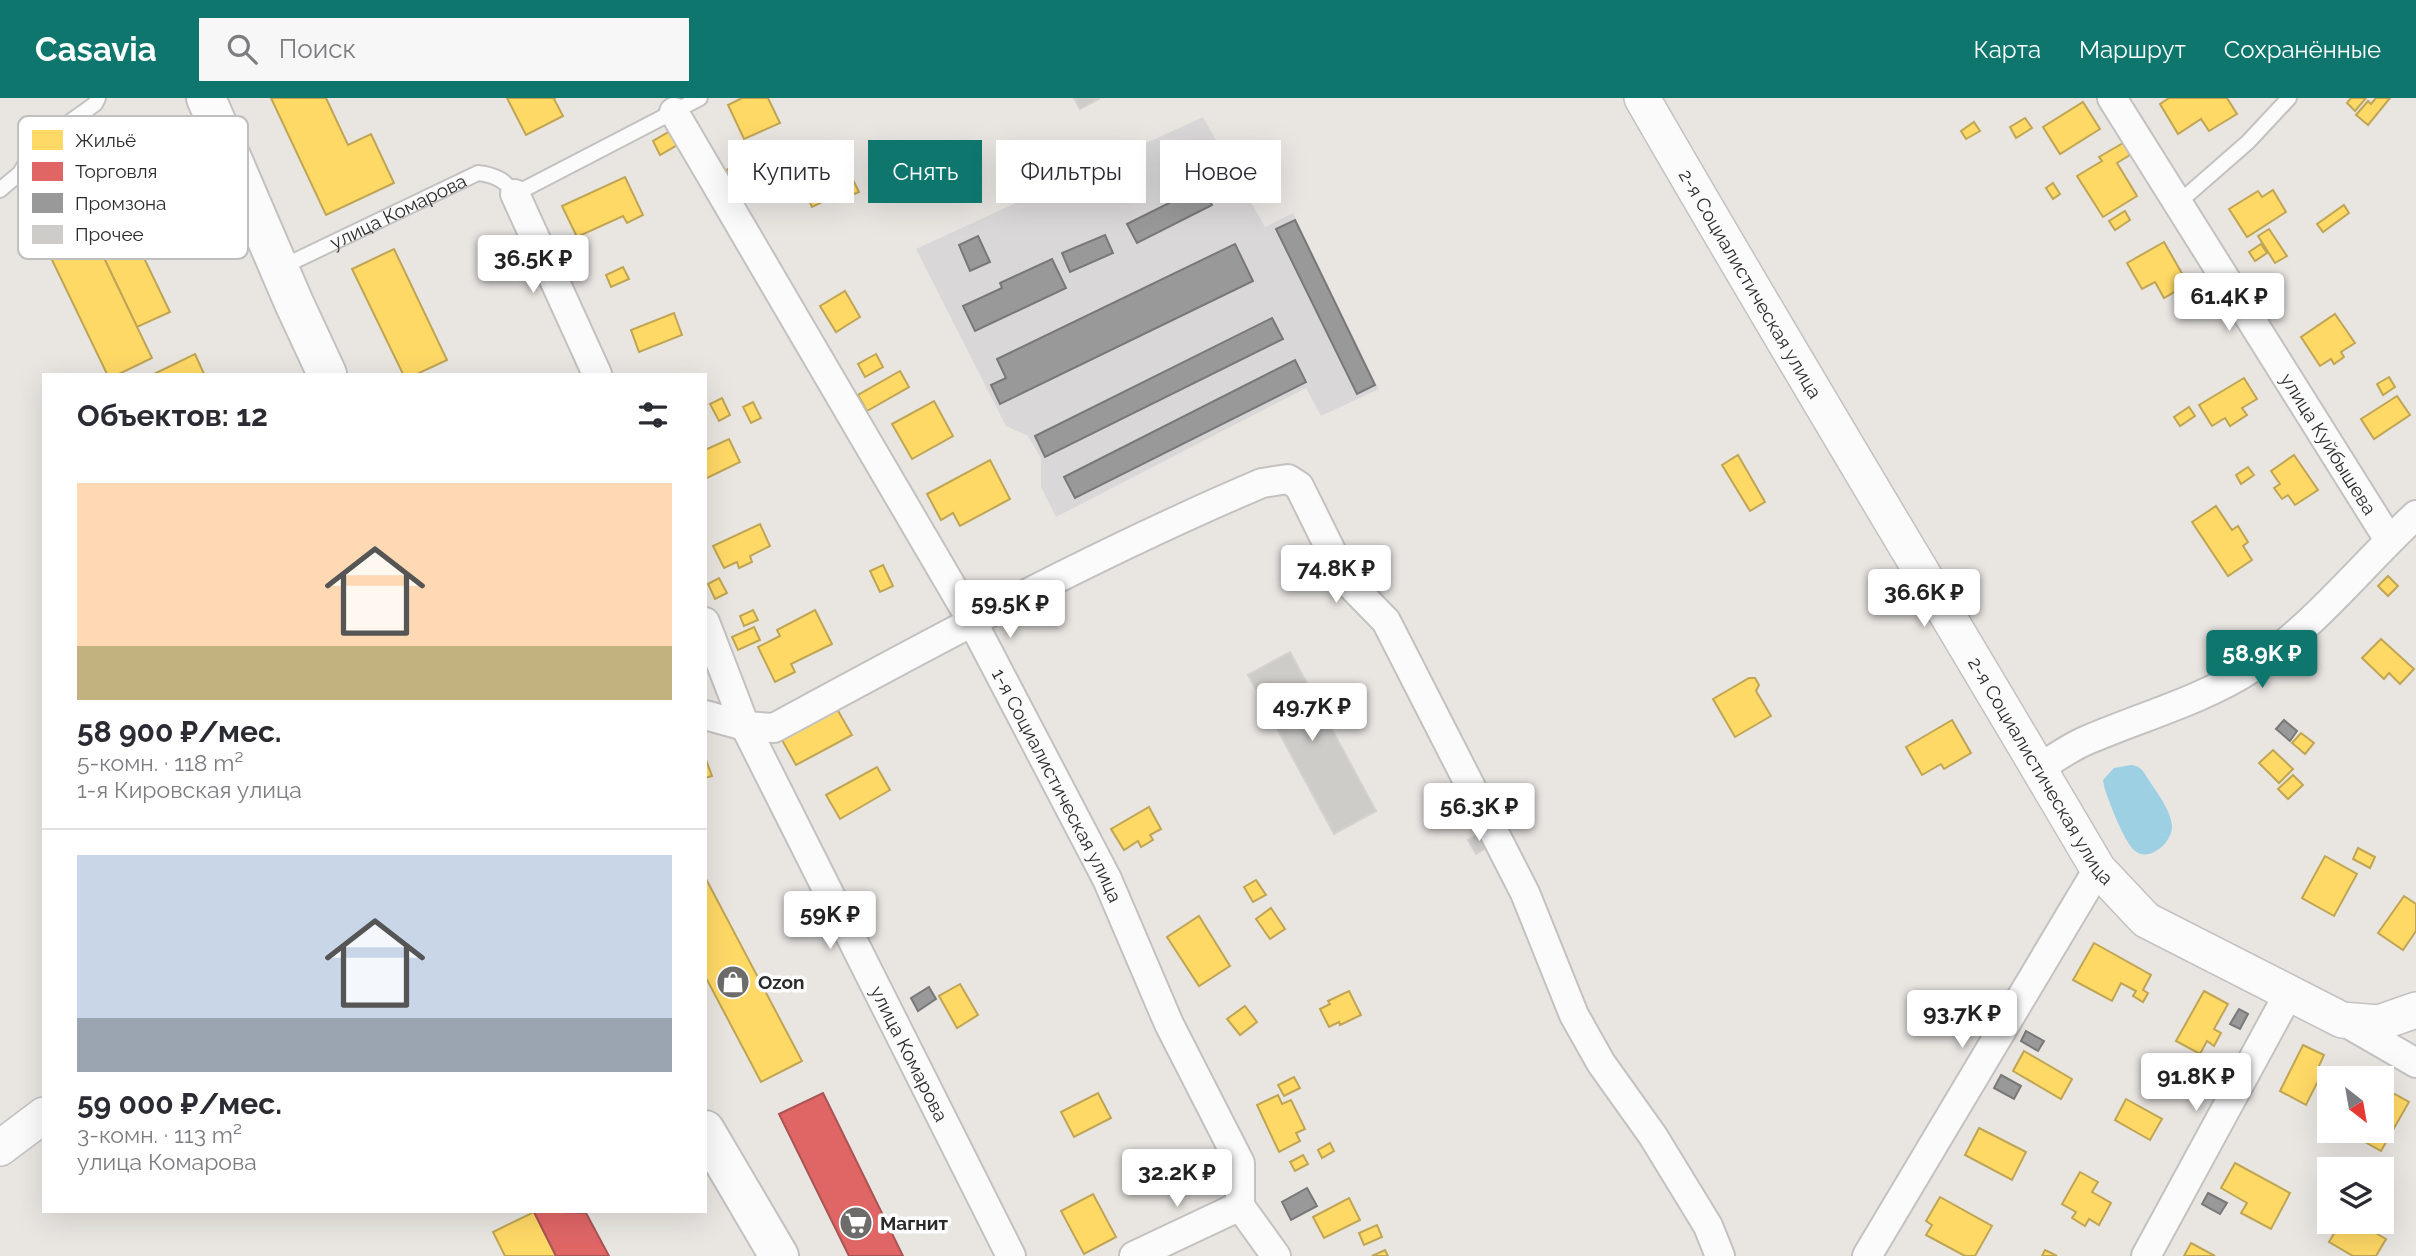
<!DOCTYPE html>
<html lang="ru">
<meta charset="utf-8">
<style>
:root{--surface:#fff;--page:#f7f7f7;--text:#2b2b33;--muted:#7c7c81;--line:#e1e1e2;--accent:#0f766e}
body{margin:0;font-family:Raleway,sans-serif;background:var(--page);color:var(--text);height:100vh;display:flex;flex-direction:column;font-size:26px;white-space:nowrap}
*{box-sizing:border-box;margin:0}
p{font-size:23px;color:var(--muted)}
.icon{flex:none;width:38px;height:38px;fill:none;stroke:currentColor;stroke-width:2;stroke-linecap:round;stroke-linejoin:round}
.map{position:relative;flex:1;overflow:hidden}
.details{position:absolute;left:42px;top:275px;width:665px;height:840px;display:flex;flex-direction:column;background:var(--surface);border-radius:0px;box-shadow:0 7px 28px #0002}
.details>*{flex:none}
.hud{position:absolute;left:728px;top:42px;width:665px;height:63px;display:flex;gap:14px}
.needle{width:46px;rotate:149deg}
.controls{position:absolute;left:2317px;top:968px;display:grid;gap:14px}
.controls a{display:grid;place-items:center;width:77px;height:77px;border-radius:0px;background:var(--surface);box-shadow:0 7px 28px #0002;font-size:35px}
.price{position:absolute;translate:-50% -60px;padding:0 16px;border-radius:7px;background:#fff;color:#222;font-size:23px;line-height:46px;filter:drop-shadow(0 2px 4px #0008)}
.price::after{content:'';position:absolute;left:50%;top:42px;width:21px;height:16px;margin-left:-10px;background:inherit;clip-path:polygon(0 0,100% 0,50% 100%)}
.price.current{background:var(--accent);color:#fff}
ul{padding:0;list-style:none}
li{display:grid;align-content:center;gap:14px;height:371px;padding:0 35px}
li+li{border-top:2px solid var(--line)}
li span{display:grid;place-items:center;height:217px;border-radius:0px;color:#555}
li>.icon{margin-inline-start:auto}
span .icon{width:126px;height:126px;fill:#fffc;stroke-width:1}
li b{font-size:30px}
h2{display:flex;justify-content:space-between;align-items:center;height:84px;padding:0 35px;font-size:30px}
.tag{padding:0 24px;border-radius:0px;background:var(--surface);box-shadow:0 7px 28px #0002;font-size:24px;line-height:63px}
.tag.current{background:var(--accent);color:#fff}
header{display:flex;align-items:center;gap:42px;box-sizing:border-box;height:98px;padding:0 35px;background:var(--accent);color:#fff}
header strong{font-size:33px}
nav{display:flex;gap:38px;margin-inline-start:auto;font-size:24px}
.search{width:490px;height:63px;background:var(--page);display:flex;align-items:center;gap:18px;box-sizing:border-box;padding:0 24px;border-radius:0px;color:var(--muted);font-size:26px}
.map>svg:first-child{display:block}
.industrial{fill:#dad7d9}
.water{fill:#9dd0e3}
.homes{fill:#ffd966;stroke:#bfa554;stroke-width:2}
.shops{fill:#e06666;stroke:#aa5454;stroke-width:2}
.industry{fill:#999;stroke:#787878;stroke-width:2}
.building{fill:#ceccc9;stroke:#d4d2ce;stroke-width:2}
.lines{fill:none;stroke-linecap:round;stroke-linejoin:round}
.service-casing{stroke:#c3c2c1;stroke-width:18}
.minor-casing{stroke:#c3c2c1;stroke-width:32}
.tertiary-casing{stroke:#c3c2c1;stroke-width:38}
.secondary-casing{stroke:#c3c2c1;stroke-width:42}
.service{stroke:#fcfbfb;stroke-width:14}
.minor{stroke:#fcfbfb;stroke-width:28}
.tertiary{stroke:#fcfbfb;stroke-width:35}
.secondary{stroke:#fcfbfb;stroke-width:38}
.labels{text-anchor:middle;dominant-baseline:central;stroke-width:7;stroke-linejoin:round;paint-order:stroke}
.street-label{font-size:19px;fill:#2b2b2b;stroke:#fff}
.poi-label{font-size:19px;font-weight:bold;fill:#2b2b2b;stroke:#fff;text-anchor:start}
.key{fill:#fff;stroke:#bfbfbf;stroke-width:2}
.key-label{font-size:19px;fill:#2b2b2b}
</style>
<header>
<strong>Casavia</strong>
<div class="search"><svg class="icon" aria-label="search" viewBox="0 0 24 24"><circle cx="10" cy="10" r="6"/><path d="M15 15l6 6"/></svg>Поиск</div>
<nav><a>Карта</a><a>Маршрут</a><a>Сохранённые</a></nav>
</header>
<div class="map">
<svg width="2416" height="1158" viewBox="0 0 2416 1158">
<rect width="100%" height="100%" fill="#e9e6e2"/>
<polygon class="industrial" points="1203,19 1265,129 1293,115 1379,291 1321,318 1306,290 1056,419 1041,389 1041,360 1028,338 1006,328 916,151"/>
<path class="water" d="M2131,667C2141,667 2145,676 2150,684C2158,696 2171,713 2172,728C2173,744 2148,766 2134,752C2124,743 2108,702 2104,688L2103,682L2114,670Z"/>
<g class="homes">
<polygon points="271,0 326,0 348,47 371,36 394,85 326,117"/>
<polygon points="507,0 555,0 554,1 563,18 526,37"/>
<polygon points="742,0 768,0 780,25 744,41 728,7"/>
<polygon points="2169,0 2227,0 2237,16 2209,33 2201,21 2178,36 2160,6"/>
<polygon points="2351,0 2366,0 2355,13 2347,5"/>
<polygon points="2376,0 2390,0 2368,27 2356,17 2368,3 2371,6"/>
<polygon points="2083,4 2100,31 2060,56 2043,29"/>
<polygon points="2025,20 2032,30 2016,40 2010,29"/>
<polygon points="1974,24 1980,33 1966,41 1961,33"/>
<polygon points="672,32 679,46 660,57 653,43"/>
<polygon points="2123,45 2130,57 2117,65 2137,98 2103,119 2077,78 2102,63 2099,59"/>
<polygon points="72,46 77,57 91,50 170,214 137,229 69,87 51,95 36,63"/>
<polygon points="795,57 806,81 767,100 756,75"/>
<polygon points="743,64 753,83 737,92 726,72"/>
<polygon points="851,78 859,94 847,99 839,84"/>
<polygon points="625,79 643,117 627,125 623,118 577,139 562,108"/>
<polygon points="828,81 835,98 812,109 804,92"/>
<polygon points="2053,85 2060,96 2053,101 2046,90"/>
<polygon points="69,87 152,260 119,276 107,276 26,108"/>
<polygon points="2273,92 2286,114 2247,139 2229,111 2258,93 2262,99"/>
<polygon points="2344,107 2349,115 2323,134 2317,126"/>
<polygon points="2125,113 2130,122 2115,132 2109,123"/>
<polygon points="2269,131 2287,158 2275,165 2258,138"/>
<polygon points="2164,144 2188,186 2164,200 2155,184 2142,191 2127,165"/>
<polygon points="2261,146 2267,155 2255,163 2249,154"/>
<polygon points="394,151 447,262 417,276 403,276 352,171"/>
<polygon points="623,169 629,181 611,189 606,177"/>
<polygon points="845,193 860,219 836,234 820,208"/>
<polygon points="674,215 682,237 639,254 631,232"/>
<polygon points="2335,216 2355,245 2341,254 2344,259 2334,266 2331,261 2320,268 2301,239"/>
<polygon points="195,256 204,276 154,276"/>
<polygon points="876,256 883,269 865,279 858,266"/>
<polygon points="900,273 909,289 867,313 858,297"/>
<polygon points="2389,279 2395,289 2383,297 2377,286"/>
<polygon points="2244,280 2257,301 2242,310 2247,317 2230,328 2225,320 2212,328 2199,307"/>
<polygon points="2397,298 2410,317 2374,341 2361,321"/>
<polygon points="722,300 730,317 719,323 710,306"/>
<polygon points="934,303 953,338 912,361 892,326"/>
<polygon points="753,304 761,320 751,325 743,309"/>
<polygon points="2189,309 2195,318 2180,328 2174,319"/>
<polygon points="729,341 740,364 705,381 705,352"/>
<polygon points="1738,357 1765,404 1750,413 1722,367"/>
<polygon points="2294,357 2318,392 2295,407 2288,397 2282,401 2274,390 2280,386 2271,373"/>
<polygon points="990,362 1010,401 960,428 953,415 941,422 927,396"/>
<polygon points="2248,369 2254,377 2241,386 2236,377"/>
<polygon points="2216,408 2232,432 2238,428 2248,444 2243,448 2252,462 2228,478 2192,424"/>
<polygon points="760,426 770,448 750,458 752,464 739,470 737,464 724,470 713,448"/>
<polygon points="883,467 893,488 880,494 870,473"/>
<polygon points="2388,478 2398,488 2388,498 2378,488"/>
<polygon points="719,480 727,495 715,501 708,486"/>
<polygon points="753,512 758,522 744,528 740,518"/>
<polygon points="815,512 832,546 791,566 795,574 775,584 758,549 780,538 777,532"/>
<polygon points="754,529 760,542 738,552 732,539"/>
<polygon points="2381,541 2414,571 2400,586 2389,575 2384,581 2362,560"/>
<polygon points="1749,580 1755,580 1759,587 1756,593 1771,618 1735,639 1713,601"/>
<polygon points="837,611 852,637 796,667 782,642"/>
<polygon points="1952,622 1971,655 1944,671 1941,666 1922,677 1906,649"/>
<polygon points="2301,635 2314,645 2305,656 2292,645"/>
<polygon points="2273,652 2293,671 2279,685 2259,665"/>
<polygon points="705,659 712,678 705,680"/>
<polygon points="877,669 890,692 840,721 826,697"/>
<polygon points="2293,677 2303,687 2288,701 2278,691"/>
<polygon points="1149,709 1161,731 1150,737 1153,742 1141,749 1138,743 1124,752 1111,731"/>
<polygon points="2358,750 2375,759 2370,770 2353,761"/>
<polygon points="2325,758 2357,776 2334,818 2302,800"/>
<polygon points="705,779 802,963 761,984 705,878"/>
<polygon points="1256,782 1266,797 1253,804 1244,789"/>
<polygon points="2404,798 2416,806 2416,833 2403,852 2378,835"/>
<polygon points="1271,810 1285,831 1270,841 1256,821"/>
<polygon points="1199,818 1230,868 1199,888 1167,839"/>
<polygon points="2094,845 2151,877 2143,892 2148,895 2143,904 2133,898 2136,893 2121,885 2112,903 2073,882"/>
<polygon points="960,886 978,917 957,930 939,898"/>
<polygon points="1349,893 1361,917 1340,927 1339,924 1329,929 1320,911 1330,906 1328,903"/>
<polygon points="2204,893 2228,906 2214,931 2221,935 2214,948 2207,943 2200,956 2176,943"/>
<polygon points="1245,908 1257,924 1240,937 1227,921"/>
<polygon points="2303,947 2324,957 2318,970 2323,973 2306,1007 2280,993"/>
<polygon points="2024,953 2072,981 2061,1001 2013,973"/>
<polygon points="1294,979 1300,990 1284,998 1278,987"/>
<polygon points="2382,989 2409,1004 2381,1053 2351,1036 2353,1032 2382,1032"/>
<polygon points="1098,995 1111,1020 1074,1039 1061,1014"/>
<polygon points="1278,997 1282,1006 1291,1002 1305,1031 1296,1035 1300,1043 1279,1054 1257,1007"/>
<polygon points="2126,1001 2162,1021 2150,1042 2115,1022"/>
<polygon points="1979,1030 2026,1054 2012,1082 1965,1057"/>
<polygon points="1330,1045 1334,1053 1322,1060 1318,1052"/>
<polygon points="1303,1057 1308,1066 1295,1073 1290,1064"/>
<polygon points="2235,1065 2290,1095 2271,1131 2241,1115 2247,1105 2221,1090"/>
<polygon points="2080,1074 2098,1084 2092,1094 2111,1105 2099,1127 2089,1121 2085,1128 2072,1120 2076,1114 2062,1106"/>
<polygon points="1093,1096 1116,1139 1084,1156 1061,1113"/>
<polygon points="1940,1099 1992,1128 1975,1158 1965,1158 1926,1137 1932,1127 1926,1123"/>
<polygon points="1349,1100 1360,1122 1324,1140 1313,1119"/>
<polygon points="534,1114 556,1158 505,1158 493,1134"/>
<polygon points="2341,1124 2356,1124 2386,1141 2376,1158 2353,1158 2329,1144"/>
<polygon points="1377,1127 1382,1139 1364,1147 1359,1135"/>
<polygon points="2191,1145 2215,1158 2184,1158"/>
<polygon points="1385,1152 1388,1158 1372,1158"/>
<polygon points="2045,1152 2057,1158 2042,1158"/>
</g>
<g class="shops">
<polygon points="823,995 903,1158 849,1158 779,1016"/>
<polygon points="537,1113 586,1115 609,1158 556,1158 534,1114"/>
</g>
<g class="industry">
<polygon points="1203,88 1212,107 1137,145 1127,126"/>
<polygon points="1295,122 1375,287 1357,296 1276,131"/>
<polygon points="1105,137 1113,155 1070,174 1062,155"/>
<polygon points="978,138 990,164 970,173 959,147"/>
<polygon points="1235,146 1253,183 1000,306 991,287 1006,280 997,261"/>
<polygon points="1052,161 1066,190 975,233 963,208 1002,190 1000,185"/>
<polygon points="1272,220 1283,241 1045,359 1035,338"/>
<polygon points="1295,262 1306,284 1075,400 1064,379"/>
<polygon points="2284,622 2297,633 2290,643 2276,631"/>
<polygon points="929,889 936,901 918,913 911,900"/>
<polygon points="2239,911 2248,916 2240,931 2230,926"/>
<polygon points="2026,933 2044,943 2038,953 2021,943"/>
<polygon points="2001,977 2021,988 2014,1001 1994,990"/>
<polygon points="1307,1090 1317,1108 1291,1122 1282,1104"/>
<polygon points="2208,1095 2227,1105 2220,1116 2202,1106"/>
</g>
<g class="building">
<polygon points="1074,0 1100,0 1080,11"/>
<polygon points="1290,554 1376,713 1334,736 1248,577"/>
<polygon points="1482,734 1490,748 1476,756 1468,742"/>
</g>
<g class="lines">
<defs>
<g id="service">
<polyline points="0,92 20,75 36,48 95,6 98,0"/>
<polyline points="2177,106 2248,44 2289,0"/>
<path id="s1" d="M280,170L478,75C495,77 505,82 515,96L700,0"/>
</g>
<g id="minor">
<path id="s2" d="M2112,0L2389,442"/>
<path id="s3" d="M674,14L972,523L1107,781L1169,926L1240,1065V1108L1276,1158"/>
<polyline points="515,96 597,276"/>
<path id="s4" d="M705,524L745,628L1011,1158"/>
<path d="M705,617L745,628L774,630C934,543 1095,456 1262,385L1288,381L1299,388L1345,481L1386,523L1525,795L1574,917L1601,965L1653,1038L1708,1128L1720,1158"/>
<path d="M2039,670C2054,661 2069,650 2085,643C2140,619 2201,603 2252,570C2315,528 2361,468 2416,417"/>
<polyline points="2345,924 2416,965"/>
<polyline points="1134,1158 1240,1108"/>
<polyline points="1867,1158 2098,771"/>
<polyline points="2146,1158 2289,895"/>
</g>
<g id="tertiary">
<path id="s5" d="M1642,0C1791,259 1947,514 2098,771L2146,822L2342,922L2379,925L2416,912"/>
<polyline points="0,1050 44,1017"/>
</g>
<g id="secondary">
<polyline points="206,0 294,205 327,276"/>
<polyline points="705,1032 779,1158"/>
</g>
</defs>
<use href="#service" class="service-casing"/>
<use href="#minor" class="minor-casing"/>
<use href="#tertiary" class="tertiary-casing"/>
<use href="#secondary" class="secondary-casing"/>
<use href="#service" class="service"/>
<use href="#minor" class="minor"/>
<use href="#tertiary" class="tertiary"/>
<use href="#secondary" class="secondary"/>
</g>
<defs>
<symbol id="shop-disc" viewBox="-11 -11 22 22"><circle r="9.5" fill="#6e6c6b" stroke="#fff"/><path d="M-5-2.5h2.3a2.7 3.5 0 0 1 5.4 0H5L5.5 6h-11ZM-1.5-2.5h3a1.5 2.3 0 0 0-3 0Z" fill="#fff"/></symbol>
<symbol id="supermarket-disc" viewBox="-11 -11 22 22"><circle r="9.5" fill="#6e6c6b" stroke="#fff"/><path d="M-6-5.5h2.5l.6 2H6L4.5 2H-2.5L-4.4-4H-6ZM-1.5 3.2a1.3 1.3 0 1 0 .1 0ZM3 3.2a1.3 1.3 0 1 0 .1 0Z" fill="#fff"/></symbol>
</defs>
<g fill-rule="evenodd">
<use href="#shop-disc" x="714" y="865" width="38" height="38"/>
<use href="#supermarket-disc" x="837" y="1106" width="38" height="38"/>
</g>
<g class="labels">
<g class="street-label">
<text stroke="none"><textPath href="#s1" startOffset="131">улица Комарова</textPath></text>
<text stroke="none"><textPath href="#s5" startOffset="215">2-я Социалистическая улица</textPath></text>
<text stroke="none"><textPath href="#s2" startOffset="408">улица Куйбышева</textPath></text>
<text stroke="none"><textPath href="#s5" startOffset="782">2-я Социалистическая улица</textPath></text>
<text stroke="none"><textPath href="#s3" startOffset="775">1-я Социалистическая улица</textPath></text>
<text stroke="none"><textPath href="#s4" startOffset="478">улица Комарова</textPath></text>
</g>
<g class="poi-label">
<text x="758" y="884">Ozon</text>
<text x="880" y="1125">Магнит</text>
</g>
</g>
<rect x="18" y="18" width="230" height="143" rx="10" class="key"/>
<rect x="32" y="32" width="31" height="20" fill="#ffd966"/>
<rect x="32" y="64" width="31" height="19" fill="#e06666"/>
<rect x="32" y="95" width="31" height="20" fill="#999"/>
<rect x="32" y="127" width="31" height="19" fill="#ceccc9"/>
<g class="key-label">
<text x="75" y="49">Жильё</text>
<text x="75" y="80">Торговля</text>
<text x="75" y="112">Промзона</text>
<text x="75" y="143">Прочее</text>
</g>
</svg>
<div class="controls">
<a><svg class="needle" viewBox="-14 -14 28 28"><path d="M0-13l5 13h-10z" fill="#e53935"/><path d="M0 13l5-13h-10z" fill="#7c7c81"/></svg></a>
<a><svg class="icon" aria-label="layers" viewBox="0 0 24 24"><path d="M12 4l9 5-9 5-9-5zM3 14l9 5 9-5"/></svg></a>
</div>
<b class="price" style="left:533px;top:197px">36.5K ₽</b>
<b class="price" style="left:2229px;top:235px">61.4K ₽</b>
<b class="price" style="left:1336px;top:507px">74.8K ₽</b>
<b class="price" style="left:1924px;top:531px">36.6K ₽</b>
<b class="price" style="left:1010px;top:542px">59.5K ₽</b>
<b class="price current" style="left:2262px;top:592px">58.9K ₽</b>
<b class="price" style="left:1312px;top:645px">49.7K ₽</b>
<b class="price" style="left:1479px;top:745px">56.3K ₽</b>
<b class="price" style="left:830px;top:853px">59K ₽</b>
<b class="price" style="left:1962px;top:952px">93.7K ₽</b>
<b class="price" style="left:2196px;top:1015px">91.8K ₽</b>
<b class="price" style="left:1177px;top:1111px">32.2K ₽</b>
<div class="hud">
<a class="tag">Купить</a>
<a class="tag current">Снять</a>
<a class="tag">Фильтры</a>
<a class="tag">Новое</a>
</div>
<section class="details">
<h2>Объектов: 12<svg class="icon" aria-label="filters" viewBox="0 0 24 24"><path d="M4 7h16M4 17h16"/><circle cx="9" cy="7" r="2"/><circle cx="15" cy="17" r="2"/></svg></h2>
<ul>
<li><span style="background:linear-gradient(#ffd9b3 75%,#c2b280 0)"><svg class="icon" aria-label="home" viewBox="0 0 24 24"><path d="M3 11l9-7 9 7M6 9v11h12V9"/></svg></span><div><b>58 900 ₽/мес.</b><p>5-комн. · 118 m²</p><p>1-я Кировская улица</p></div></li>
<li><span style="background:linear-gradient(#c9d6e8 75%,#9aa5b1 0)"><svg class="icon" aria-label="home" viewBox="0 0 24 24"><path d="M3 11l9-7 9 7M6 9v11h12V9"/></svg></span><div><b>59 000 ₽/мес.</b><p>3-комн. · 113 m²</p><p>улица Комарова</p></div></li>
</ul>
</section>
</div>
